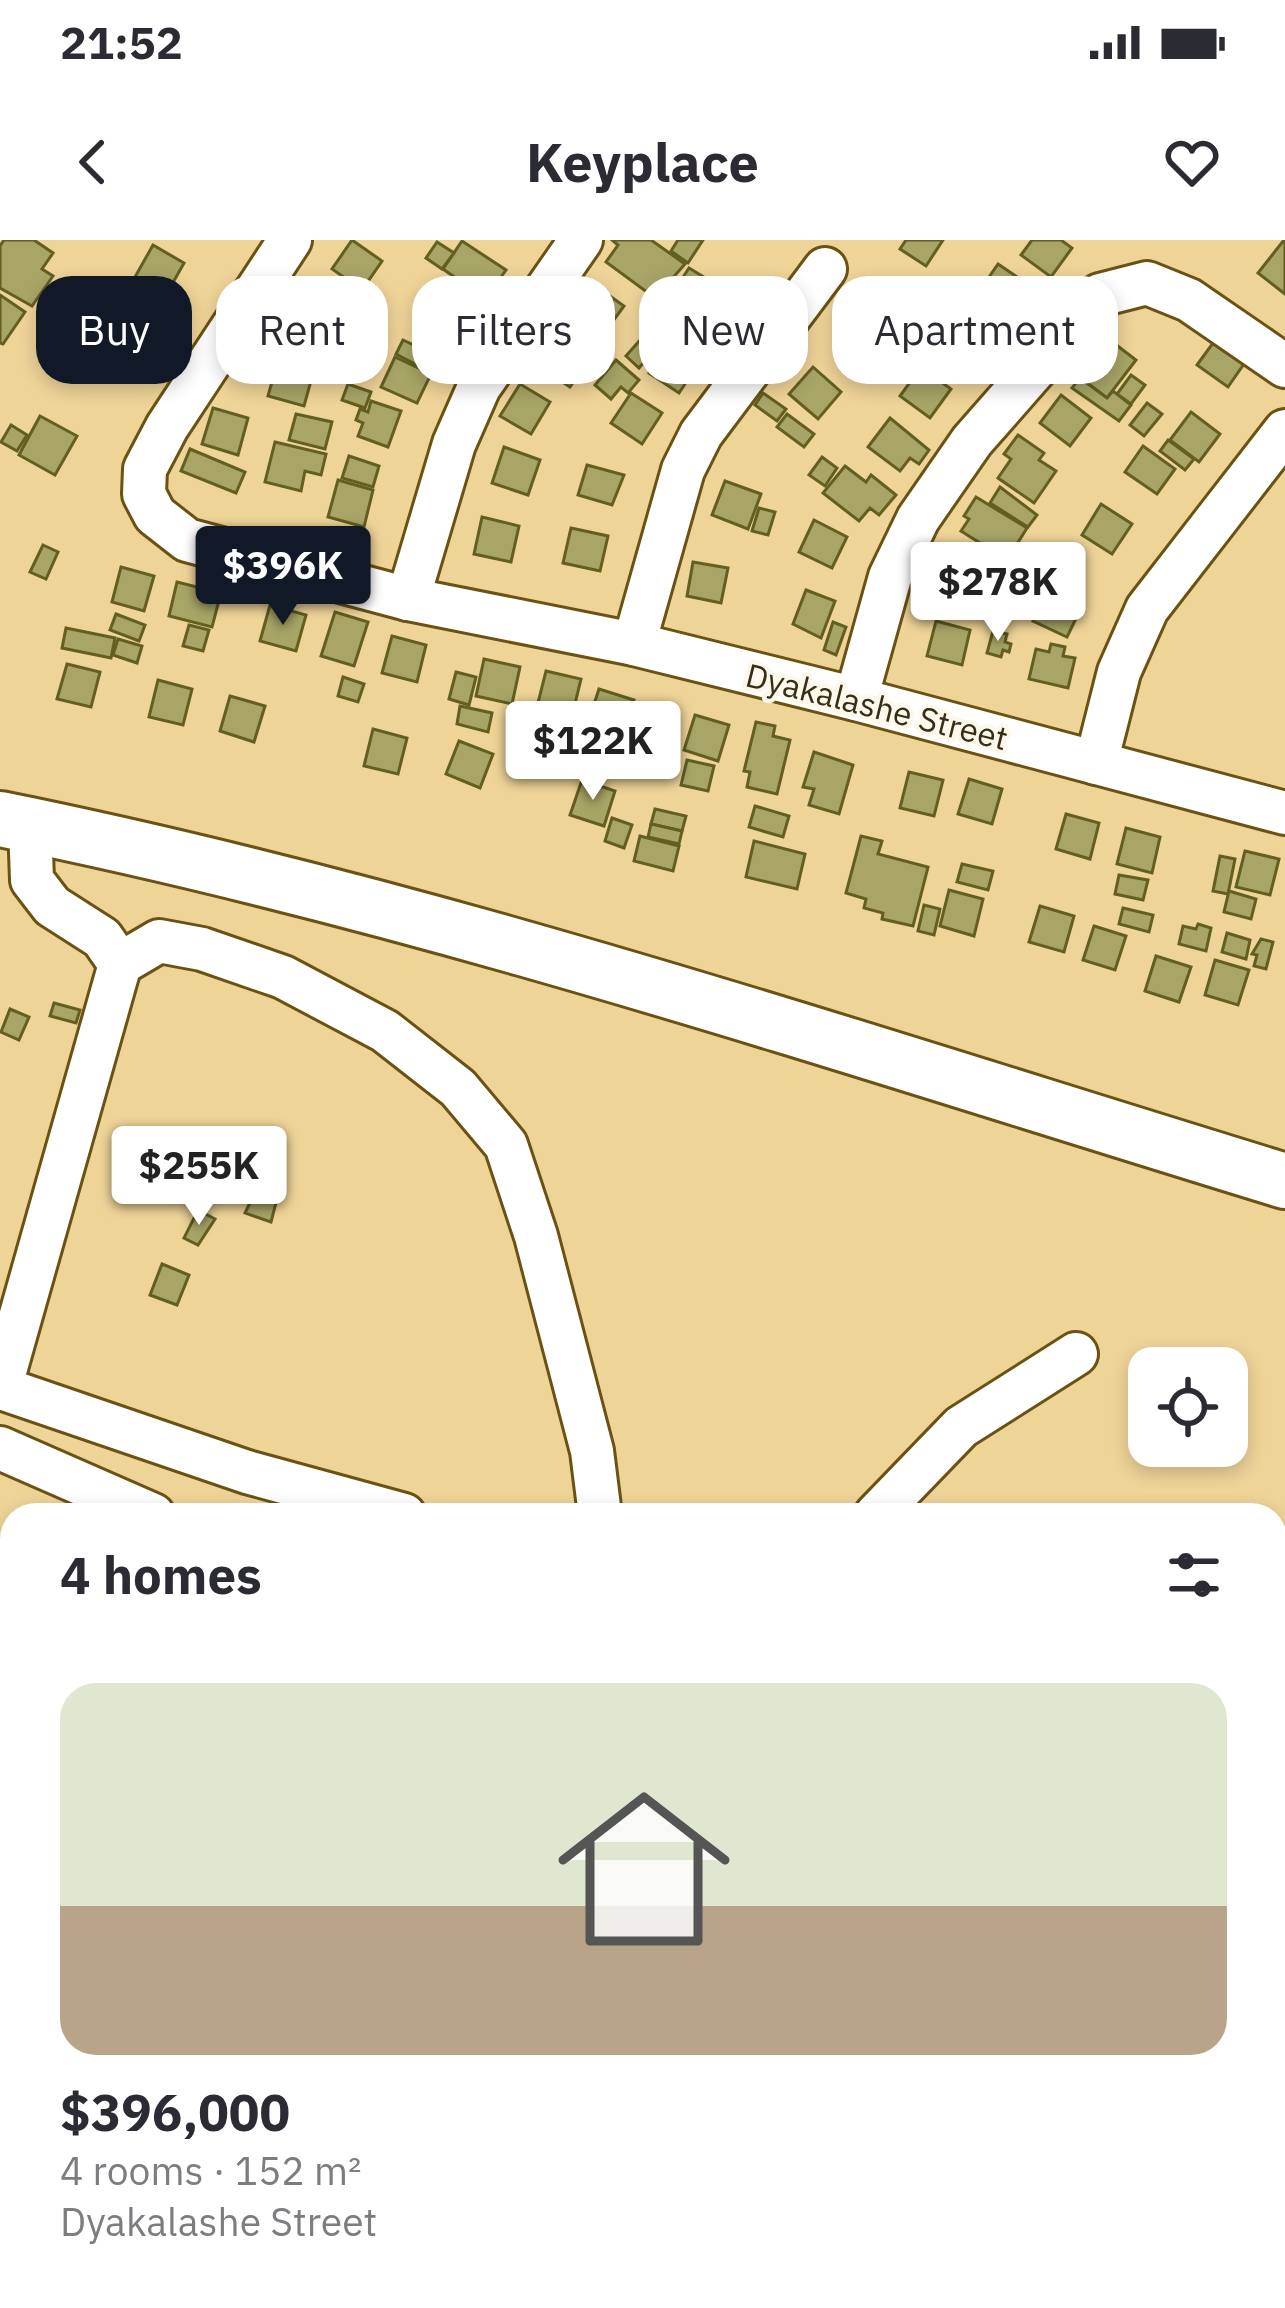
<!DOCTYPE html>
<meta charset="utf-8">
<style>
:root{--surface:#fff;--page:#f7f7f7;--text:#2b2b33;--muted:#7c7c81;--line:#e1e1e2;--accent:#111827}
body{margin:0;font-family:"IBM Plex Sans",sans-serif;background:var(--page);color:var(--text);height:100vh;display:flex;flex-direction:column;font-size:45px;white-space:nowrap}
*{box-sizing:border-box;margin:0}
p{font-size:39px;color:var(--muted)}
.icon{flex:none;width:66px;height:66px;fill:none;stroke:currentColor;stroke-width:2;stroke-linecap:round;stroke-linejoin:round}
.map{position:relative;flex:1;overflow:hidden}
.details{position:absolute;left:0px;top:1263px;width:1287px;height:807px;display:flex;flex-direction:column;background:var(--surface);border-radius:36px 36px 0 0;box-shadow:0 6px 18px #0003}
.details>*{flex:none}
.banner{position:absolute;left:36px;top:36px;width:1215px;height:108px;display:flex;gap:24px}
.tools{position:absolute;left:1128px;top:1107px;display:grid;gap:24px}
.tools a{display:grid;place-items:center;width:120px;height:120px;border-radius:24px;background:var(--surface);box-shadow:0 6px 18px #0003;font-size:60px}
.price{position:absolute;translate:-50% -102px;padding:0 27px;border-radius:12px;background:#fff;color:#222;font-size:39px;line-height:78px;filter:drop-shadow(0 3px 6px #0008)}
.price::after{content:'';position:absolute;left:50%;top:72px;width:36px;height:27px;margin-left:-18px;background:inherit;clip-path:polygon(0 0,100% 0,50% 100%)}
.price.selected{background:var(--accent);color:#fff}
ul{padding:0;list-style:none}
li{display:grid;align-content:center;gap:24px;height:636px;padding:0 60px}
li+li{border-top:3px solid var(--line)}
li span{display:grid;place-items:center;height:372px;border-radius:36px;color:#555}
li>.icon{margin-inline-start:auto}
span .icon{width:216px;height:216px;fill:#fffc;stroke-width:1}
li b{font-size:51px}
h2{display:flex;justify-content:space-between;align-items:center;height:144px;padding:0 60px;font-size:51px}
.chip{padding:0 42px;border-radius:36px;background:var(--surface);box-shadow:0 6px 18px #0003;font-size:42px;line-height:108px}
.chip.selected{background:var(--accent);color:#fff}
.status{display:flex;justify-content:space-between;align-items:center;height:84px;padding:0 60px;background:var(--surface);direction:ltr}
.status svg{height:33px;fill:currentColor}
header{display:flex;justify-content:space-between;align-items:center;height:156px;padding:0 60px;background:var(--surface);font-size:54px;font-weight:700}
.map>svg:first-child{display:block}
.building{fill:#a8a567;stroke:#625f21;stroke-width:3}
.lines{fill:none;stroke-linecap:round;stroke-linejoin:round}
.minor-casing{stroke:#6a5213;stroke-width:48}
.major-casing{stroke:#6a5213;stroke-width:60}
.minor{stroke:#fff;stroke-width:42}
.major{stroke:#fff;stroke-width:54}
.tree{fill:#a85f48}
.labels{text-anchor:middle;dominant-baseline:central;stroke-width:9;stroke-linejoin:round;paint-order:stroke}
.street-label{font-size:33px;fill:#382d15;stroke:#fdf8ec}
</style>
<div class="status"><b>21:52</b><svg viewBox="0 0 49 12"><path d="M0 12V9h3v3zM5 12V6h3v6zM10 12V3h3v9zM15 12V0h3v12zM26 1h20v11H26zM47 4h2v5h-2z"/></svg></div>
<header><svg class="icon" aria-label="back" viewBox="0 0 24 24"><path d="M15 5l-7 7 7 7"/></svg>Keyplace<svg class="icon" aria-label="heart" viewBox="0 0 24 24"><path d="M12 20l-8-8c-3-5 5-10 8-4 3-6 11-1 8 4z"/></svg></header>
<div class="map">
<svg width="1285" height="2068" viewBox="0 0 1285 2068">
<rect width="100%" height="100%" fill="#efd498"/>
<g class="building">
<polygon points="4,0 34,0 53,13 42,29 53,36 32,66 0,48 0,6"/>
<polygon points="352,0 382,21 362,50 332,29"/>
<polygon points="612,0 651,0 685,24 655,58 606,22 618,5"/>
<polygon points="678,0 703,0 688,23 671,11"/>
<polygon points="906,0 943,0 926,26 900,9"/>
<polygon points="1032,0 1061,0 1072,8 1051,37 1021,15"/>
<polygon points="1284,0 1285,0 1285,54 1258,33"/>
<polygon points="462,1 506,30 486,59 443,29"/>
<polygon points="437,2 454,13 442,29 426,18"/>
<polygon points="153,5 184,23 166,55 135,37"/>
<polygon points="998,24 1026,43 1016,59 1021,62 1009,80 976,56"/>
<polygon points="689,28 707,39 690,66 672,54"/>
<polygon points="898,39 929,59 909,89 878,69"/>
<polygon points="299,42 331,61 311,92 279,71"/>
<polygon points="593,44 624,66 602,96 571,74"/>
<polygon points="86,50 110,62 99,82 76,70"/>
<polygon points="709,50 728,62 724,69 731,74 734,69 751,80 726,114 686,88"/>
<polygon points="0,55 25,72 3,104 0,103"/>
<polygon points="438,60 468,80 447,109 417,89"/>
<polygon points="942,61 960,73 947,91 929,79"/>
<polygon points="119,65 150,84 132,115 100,96"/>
<polygon points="339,81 356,91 343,111 326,101"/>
<polygon points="971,81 1001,104 980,133 950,110"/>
<polygon points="310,92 344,112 337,125 302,106"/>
<polygon points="1102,94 1136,120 1107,158 1073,132"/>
<polygon points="1218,96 1248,118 1228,147 1197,125"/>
<polygon points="559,97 590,118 570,147 539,127"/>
<polygon points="641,99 654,110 639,128 626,116"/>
<polygon points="403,100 424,110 417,125 396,114"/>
<polygon points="669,103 699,123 679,153 649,133"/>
<polygon points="874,106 894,121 880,138 860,123"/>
<polygon points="395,117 431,134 417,163 381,147"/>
<polygon points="278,120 314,130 304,166 268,156"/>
<polygon points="616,120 639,140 628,153 621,147 611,159 595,145"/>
<polygon points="813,127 841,152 818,179 789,154"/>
<polygon points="921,127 951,149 930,178 900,156"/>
<polygon points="1131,135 1145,145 1131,164 1117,154"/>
<polygon points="1080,138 1107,158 1113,151 1131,165 1119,181 1072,148"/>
<polygon points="348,144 371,152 365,168 342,160"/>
<polygon points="520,144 550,162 531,194 500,176"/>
<polygon points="631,153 662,173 642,204 611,183"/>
<polygon points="763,153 786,169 777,181 755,165"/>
<polygon points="1061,155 1091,178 1070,206 1040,183"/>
<polygon points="371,161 401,171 388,207 358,196 363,183 356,180 360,169 368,172"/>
<polygon points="1147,163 1162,174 1144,196 1130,185"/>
<polygon points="213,168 248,178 238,215 202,204"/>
<polygon points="1191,172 1220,194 1199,222 1170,200"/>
<polygon points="296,174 332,182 325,209 289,200"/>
<polygon points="787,174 814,194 804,207 777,187"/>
<polygon points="40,176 77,196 55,235 19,215"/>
<polygon points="890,178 929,210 919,224 910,218 900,231 868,207"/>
<polygon points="11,185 27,195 17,211 1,202"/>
<polygon points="1018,195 1044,213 1039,220 1056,231 1034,263 998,238 1011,219 1004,214"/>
<polygon points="1168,200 1194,219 1185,230 1160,211"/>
<polygon points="275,202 326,214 321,235 305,231 301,251 265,242"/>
<polygon points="1143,206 1175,229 1157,254 1125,232"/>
<polygon points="504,207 540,220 528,255 492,243"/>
<polygon points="190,209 245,232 236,253 181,231"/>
<polygon points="349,216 379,226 373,247 342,238"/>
<polygon points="822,217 837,228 825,246 809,235"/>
<polygon points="587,225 624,235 612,265 578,255"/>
<polygon points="845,226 866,242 871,235 896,255 879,275 870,268 859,281 823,253"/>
<polygon points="338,240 373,250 364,287 328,277"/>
<polygon points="725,241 761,254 748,289 712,275"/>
<polygon points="1000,247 1037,275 1028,287 990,263"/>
<polygon points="976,257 1027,288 1007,320 961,291 969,279 964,276"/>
<polygon points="1101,264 1132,284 1112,314 1082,295"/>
<polygon points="759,268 775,272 768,295 752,291"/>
<polygon points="482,277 519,286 511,322 474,314"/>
<polygon points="814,280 847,297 832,328 799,312"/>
<polygon points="571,288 608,296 600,331 563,323"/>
<polygon points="43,305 58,312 46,339 30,332"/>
<polygon points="693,322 728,328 721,363 687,356"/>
<polygon points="948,323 984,335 972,369 937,357"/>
<polygon points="121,327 154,336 144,371 112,362"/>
<polygon points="177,342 221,353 212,387 169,376"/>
<polygon points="1049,348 1083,364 1067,397 1033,381"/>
<polygon points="806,350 835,361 821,398 793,384"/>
<polygon points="270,365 306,375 296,411 260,401"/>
<polygon points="335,372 368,382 354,426 321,416"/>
<polygon points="116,374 145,385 139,401 110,390"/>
<polygon points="936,381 970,390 962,425 927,416"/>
<polygon points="833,382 846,387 836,415 824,410"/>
<polygon points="189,385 209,390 203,411 183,406"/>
<polygon points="66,388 115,398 111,418 62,408"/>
<polygon points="993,391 1007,394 1005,402 1011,404 1009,412 1003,410 1001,417 987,413"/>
<polygon points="392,396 426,405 417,442 382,433"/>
<polygon points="118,399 142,406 137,423 113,415"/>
<polygon points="1051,404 1065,407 1063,416 1075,418 1068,448 1029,439 1036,409 1049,412"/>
<polygon points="484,419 520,427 512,464 476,456"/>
<polygon points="67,424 100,432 91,467 57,459"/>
<polygon points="546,431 581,439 572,476 537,467"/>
<polygon points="456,432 476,437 469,465 449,459"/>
<polygon points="343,437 364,444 358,462 338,456"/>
<polygon points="158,440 192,449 183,485 149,477"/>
<polygon points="599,449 634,460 622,497 587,486"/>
<polygon points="230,456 265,466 254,502 220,491"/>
<polygon points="460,466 492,473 488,492 457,484"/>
<polygon points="695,475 729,485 718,521 684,510"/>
<polygon points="756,482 775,486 773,496 790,500 777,554 747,547 750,532 744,531"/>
<polygon points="373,489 407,498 398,534 364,526"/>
<polygon points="459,501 493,514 480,548 446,534"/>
<polygon points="595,504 629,512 626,528 591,520"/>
<polygon points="814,512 853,525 839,574 809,565 814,549 803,547"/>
<polygon points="687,520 714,526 708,551 681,545"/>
<polygon points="909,532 943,540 934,576 900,568"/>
<polygon points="969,539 1002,549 992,584 958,574"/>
<polygon points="582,540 615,551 604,586 570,575"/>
<polygon points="755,566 789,576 783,597 749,587"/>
<polygon points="655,569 686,576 682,591 651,584"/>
<polygon points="1066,574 1099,583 1090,619 1056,609"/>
<polygon points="612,578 632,585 624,608 605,601"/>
<polygon points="651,584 682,591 679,604 648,597"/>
<polygon points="1126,588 1160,597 1152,633 1117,624"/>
<polygon points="640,596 679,606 673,631 634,621"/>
<polygon points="861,596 882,601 878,614 928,627 913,686 882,679 883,673 864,668 866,659 846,653"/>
<polygon points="754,601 805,614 797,649 746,637"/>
<polygon points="1245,611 1279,619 1270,655 1236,647"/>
<polygon points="1220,616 1235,619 1228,654 1213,651"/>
<polygon points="962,624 993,631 988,650 957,642"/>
<polygon points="1119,635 1148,640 1143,660 1115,654"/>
<polygon points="949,650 983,659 974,696 940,686"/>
<polygon points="1229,651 1256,659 1251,679 1224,672"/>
<polygon points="924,665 940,669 934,695 918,691"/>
<polygon points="1040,666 1074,676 1064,712 1029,702"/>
<polygon points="1123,668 1153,675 1149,692 1119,684"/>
<polygon points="1198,684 1211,688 1206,711 1179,704 1183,686 1196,689"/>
<polygon points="1094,686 1126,696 1115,730 1083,720"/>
<polygon points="1227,693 1250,700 1246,719 1222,712"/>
<polygon points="1261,699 1273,702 1266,729 1254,726 1257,715 1252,714"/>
<polygon points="1156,716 1191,727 1179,762 1145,751"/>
<polygon points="1215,720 1249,730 1238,765 1205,755"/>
<polygon points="54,763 80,770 76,783 50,776"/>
<polygon points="10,769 29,777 19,800 1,792"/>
<polygon points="155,920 196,941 190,953 149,931"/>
<polygon points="234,923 262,936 251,959 223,946"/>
<polygon points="267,928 283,935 271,982 245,973"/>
<polygon points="198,970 215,979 198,1005 184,998"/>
<polygon points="162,1024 189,1035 177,1065 150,1055"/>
</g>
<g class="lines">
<defs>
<g id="minor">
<polyline points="290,0 167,187 145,229 144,254 155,275 187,300 408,359 634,404 856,459 1285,573"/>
<polyline points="408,359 454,204 479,147 581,0"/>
<polyline points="634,404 683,230 701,194 825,29"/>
<polyline points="856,459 890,337 918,279 972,201 1100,55 1147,43 1189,60 1285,126"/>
<polyline points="1096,523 1119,432 1147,369 1285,191"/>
<polyline points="120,724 159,701 202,709 283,737 385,791 458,848 506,905 536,996 592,1211 600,1275"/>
<polyline points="1,1148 247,1232 404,1275"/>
<polyline points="0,1149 120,724 102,698 52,666 32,640 30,585"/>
<polyline points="0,1208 153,1275"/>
<polyline points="876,1275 961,1187 1076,1114"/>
<polyline points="0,1451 12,1425"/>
<polyline points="0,1592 12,1598"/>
<polyline points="926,2058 934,2068"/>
</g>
<path id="major" d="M0,579C436,667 860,811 1285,941"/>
</defs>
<use href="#minor" class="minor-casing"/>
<use href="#major" class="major-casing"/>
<use href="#minor" class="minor"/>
<use href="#major" class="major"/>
</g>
<circle class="tree" cx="348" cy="126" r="14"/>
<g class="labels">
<g class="street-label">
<text transform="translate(877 466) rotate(14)">Dyakalashe Street</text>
</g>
</g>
</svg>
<div class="tools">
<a><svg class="icon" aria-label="locate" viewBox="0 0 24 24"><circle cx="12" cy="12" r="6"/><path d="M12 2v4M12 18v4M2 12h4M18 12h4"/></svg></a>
</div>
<b class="price selected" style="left:283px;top:388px">$396K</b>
<b class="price" style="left:998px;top:404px">$278K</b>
<b class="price" style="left:593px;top:563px">$122K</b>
<b class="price" style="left:199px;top:988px">$255K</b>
<div class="banner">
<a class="chip selected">Buy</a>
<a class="chip">Rent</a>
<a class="chip">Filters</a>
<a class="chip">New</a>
<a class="chip">Apartment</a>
</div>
<section class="details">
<h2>4 homes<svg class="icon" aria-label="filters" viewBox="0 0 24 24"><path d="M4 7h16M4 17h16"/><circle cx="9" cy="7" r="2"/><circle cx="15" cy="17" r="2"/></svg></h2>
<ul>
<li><span style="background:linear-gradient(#dfe7d0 60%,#b9a48a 0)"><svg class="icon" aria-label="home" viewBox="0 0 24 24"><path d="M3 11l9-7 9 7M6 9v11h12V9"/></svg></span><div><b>$396,000</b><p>4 rooms · 152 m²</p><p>Dyakalashe Street</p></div></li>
</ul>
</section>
</div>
